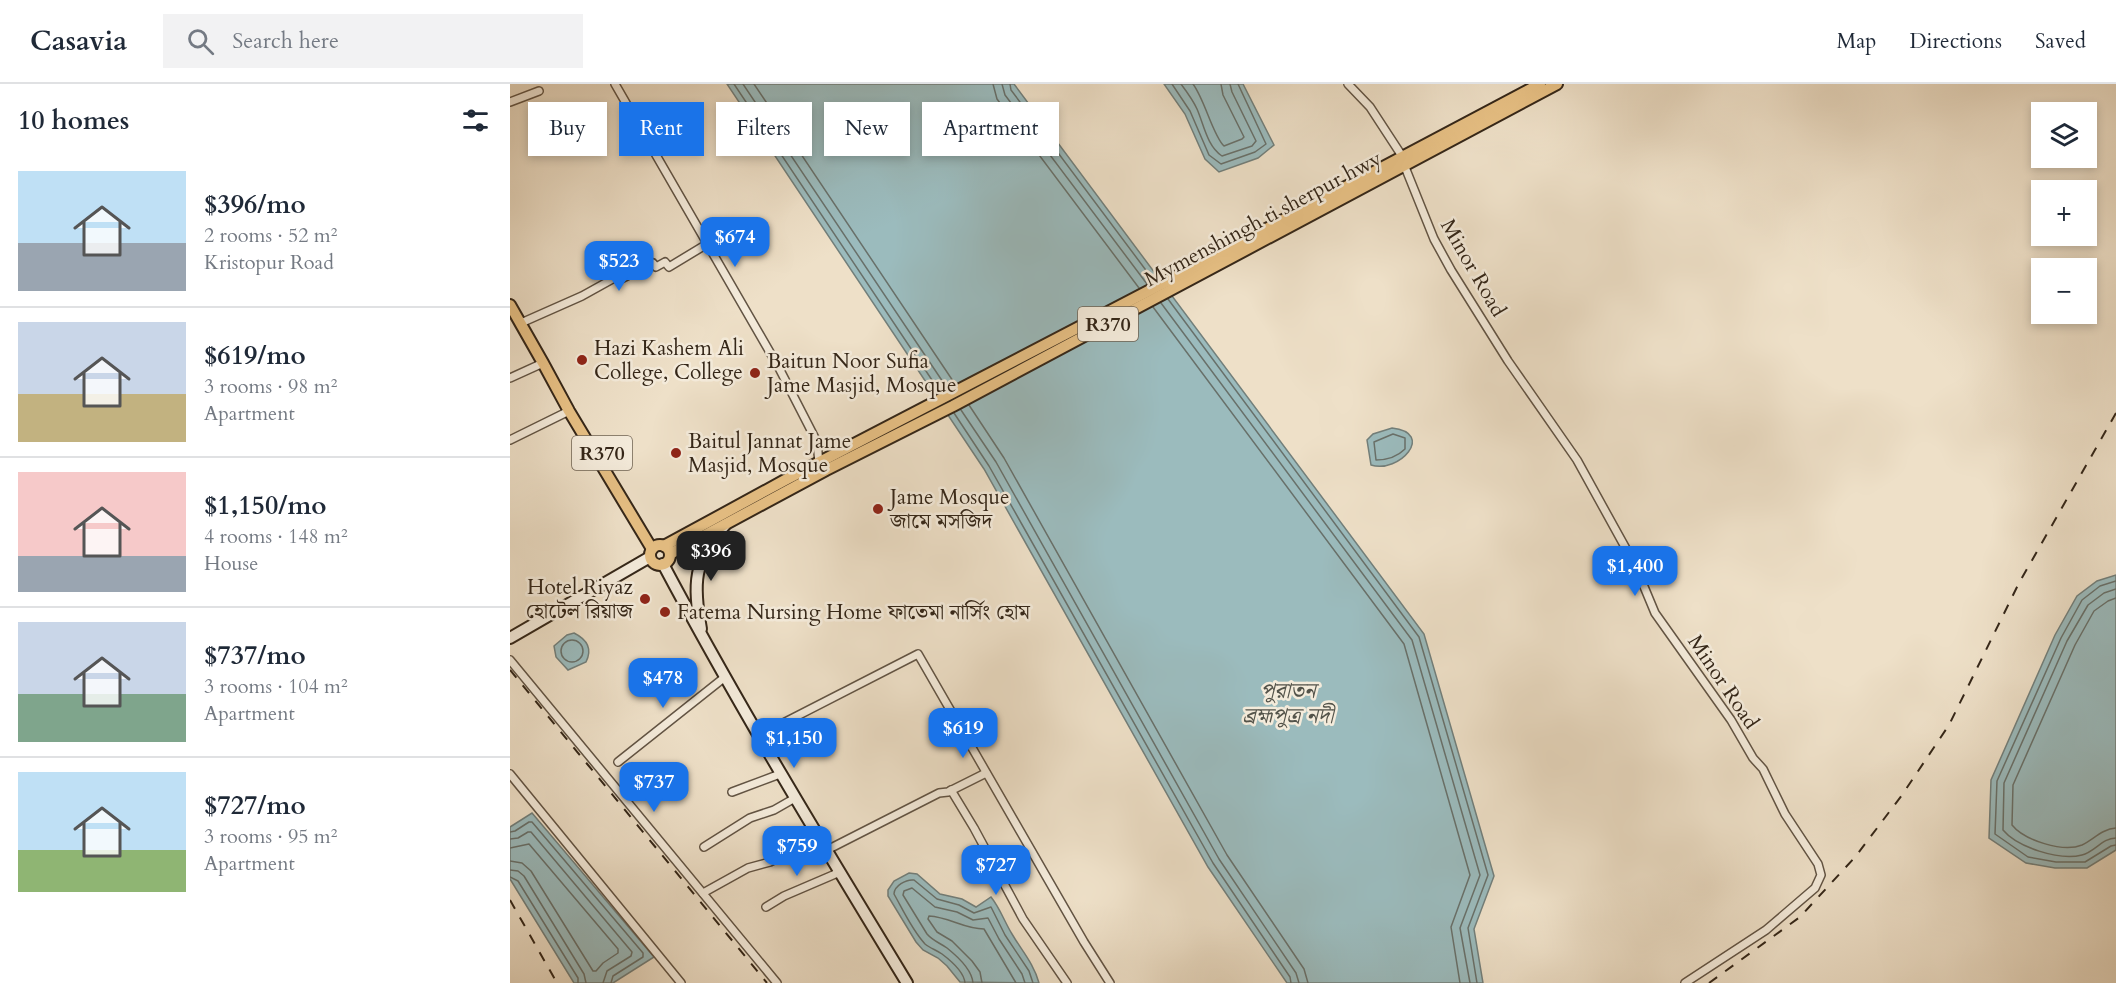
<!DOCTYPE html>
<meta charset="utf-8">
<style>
:root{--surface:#fff;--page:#f2f2f3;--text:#1f2937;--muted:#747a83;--line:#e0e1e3;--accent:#1a73e8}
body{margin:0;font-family:Cardo,"Noto Serif Bengali",serif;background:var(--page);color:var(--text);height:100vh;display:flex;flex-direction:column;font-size:22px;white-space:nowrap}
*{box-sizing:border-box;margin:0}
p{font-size:20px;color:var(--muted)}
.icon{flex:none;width:33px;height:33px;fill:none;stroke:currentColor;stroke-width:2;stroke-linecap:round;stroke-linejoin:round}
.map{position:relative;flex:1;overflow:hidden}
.sheet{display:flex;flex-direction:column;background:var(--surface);width:510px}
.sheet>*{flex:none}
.top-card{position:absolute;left:18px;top:18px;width:570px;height:54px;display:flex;gap:12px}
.buttons{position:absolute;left:1521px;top:18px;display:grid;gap:12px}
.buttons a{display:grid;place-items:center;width:66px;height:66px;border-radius:0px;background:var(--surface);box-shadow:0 3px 9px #0003;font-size:30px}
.price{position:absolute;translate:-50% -51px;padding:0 14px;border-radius:12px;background:var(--accent);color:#fff;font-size:20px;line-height:39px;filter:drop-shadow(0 2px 3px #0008)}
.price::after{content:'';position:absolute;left:50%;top:36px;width:18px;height:14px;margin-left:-9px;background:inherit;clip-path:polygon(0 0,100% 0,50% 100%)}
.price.active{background:#222;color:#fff}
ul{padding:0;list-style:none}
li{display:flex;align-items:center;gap:18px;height:150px;padding:0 18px}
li+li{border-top:2px solid var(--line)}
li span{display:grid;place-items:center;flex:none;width:168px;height:120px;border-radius:0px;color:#555}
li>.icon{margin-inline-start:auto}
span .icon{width:72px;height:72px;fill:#fffc;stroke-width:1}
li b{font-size:26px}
h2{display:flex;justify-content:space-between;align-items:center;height:72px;padding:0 18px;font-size:26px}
.tag{padding:0 21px;border-radius:0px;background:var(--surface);box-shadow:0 3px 9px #0003;font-size:21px;line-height:54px}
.tag.active{background:var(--accent);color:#fff}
header{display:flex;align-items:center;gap:36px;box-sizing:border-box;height:84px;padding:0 30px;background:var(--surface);border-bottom:2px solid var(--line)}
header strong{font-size:28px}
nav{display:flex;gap:33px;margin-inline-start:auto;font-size:21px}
.search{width:420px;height:54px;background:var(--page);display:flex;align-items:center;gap:15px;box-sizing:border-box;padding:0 21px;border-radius:0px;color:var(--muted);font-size:22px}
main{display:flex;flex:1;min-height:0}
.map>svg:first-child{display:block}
.water{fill:#9bbbbd;stroke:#727f7b;stroke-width:1.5}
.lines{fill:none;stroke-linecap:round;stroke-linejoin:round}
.shore{stroke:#68706a;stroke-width:1.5}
.minor-casing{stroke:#625444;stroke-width:10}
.secondary-casing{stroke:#342618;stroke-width:14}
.primary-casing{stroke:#342618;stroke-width:14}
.minor{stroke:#f4ebdb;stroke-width:7}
.secondary{stroke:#f4ebdb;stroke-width:10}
.primary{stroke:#e7c084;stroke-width:10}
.rail{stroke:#342618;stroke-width:2;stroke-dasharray:10 10;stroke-linecap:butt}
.poi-dot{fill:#8f2418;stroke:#f4ebdb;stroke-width:2}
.labels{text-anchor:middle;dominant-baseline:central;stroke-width:5;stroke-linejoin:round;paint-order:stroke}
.shield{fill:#f4ebdb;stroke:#6e6152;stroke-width:1.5}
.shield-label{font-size:20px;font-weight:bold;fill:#342618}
.street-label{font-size:21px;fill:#342618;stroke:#f4ebdb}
.poi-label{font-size:21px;fill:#342618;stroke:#f4ebdb;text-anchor:start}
.water-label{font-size:22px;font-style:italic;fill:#53534a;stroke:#f4ebdb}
</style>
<header>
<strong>Casavia</strong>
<div class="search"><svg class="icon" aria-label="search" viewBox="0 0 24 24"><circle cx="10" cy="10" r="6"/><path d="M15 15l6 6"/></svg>Search here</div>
<nav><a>Map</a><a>Directions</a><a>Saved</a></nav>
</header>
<main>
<section class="sheet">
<h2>10 homes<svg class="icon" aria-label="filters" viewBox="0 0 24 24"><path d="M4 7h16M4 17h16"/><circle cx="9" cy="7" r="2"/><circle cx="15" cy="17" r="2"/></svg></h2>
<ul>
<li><span style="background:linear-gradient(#bfe0f5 60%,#9aa5b1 0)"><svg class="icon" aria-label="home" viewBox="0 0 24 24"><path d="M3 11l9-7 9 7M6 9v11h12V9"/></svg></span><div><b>$396/mo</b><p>2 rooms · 52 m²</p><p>Kristopur Road</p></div></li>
<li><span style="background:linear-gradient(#c9d6e8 60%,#c2b280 0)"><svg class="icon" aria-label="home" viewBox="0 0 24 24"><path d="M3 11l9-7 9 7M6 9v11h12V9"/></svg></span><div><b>$619/mo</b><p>3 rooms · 98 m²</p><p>Apartment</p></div></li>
<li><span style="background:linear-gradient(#f6c9c9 70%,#9aa5b1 0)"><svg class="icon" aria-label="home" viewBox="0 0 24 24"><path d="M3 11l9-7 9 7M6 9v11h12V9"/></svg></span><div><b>$1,150/mo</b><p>4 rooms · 148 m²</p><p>House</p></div></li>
<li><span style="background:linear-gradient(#c9d6e8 60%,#7fa58c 0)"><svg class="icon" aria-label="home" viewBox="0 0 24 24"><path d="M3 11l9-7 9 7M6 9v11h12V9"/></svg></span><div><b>$737/mo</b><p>3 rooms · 104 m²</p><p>Apartment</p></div></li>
<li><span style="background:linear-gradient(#bfe0f5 65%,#8fb573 0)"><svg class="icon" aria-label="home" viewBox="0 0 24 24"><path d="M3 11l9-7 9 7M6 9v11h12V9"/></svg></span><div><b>$727/mo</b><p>3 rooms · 95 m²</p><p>Apartment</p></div></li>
</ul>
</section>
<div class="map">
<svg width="1606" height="899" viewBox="0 0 1606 899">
<rect width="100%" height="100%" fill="#eee0c8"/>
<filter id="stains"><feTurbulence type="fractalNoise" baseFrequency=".00333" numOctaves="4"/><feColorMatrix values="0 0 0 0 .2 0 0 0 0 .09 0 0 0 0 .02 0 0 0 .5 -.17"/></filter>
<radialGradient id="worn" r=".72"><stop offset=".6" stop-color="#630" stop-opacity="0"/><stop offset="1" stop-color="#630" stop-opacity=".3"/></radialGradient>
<g class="water">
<polygon points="217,0 504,0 914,550 984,792 964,845 973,899 777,899 698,783 474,385"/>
<polygon points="654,0 733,0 764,61 748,74 709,88 695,75 675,30"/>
<path d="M882,344C926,349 889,390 861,381L857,356L863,350Z"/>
<polygon points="1606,491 1606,766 1577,784 1545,784 1516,779 1479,754 1481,696 1545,551 1567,512 1587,497"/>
<path d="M64,549C76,555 83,564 76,578L58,586L46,573L44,562L57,551Z"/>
<polygon points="22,729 144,873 103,899 64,899 0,795 0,743"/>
<path d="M399,789L407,790L430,810L452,815L466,823L481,813C490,824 494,837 502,850C512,867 524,880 529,899L450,898L437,882L428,874L413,866L406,858L378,812V806L384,797Z"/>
</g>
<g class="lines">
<g class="shore">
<polyline points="224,0 430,308"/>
<polyline points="233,0 437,304"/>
<polyline points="244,0 445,300"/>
<polyline points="483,0 487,15 629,204"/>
<polyline points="492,0 495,11 637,200"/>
<polyline points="500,0 501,6 644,197"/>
<polyline points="662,0 680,27 699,71 711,80 745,68 756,60 728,0"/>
<path d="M671,0C677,8 683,16 687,25C694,41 697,62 712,72L742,62L746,57L722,8L720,0"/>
<path d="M683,0C695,16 703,52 714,62L732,55L734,53L713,11L711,0"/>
<polyline points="658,215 909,553 978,791 958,844 967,899"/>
<polyline points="651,219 902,556 970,791 950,844 960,899"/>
<polyline points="643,223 894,560 960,791 941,843 950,899"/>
<polyline points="459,321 494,374 717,771 794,885 798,899"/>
<polyline points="451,326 486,378 709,775 786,889 789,899"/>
<polyline points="444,329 479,382 703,779 780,893 781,899"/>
<path d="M883,350L895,354V365C887,373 877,376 866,376L864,358Z"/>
<polyline points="1606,497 1590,502 1572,516 1551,554 1487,697 1485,750 1518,773 1546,778 1575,778 1601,762 1606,761"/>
<path d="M1606,505L1594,509L1578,521L1557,557L1494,699L1493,746C1507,763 1549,777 1572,771C1585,768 1592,754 1606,754"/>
<path d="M1606,514L1598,517L1584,527L1565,561L1503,701L1502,741C1514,756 1553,769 1572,761C1584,755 1592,745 1606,744"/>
<circle cx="62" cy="567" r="11"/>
<polyline points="0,748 5,747 19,738 22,738 133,869 133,873 103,892 101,899"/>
<polyline points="0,755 8,754 18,748 21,748 122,868 121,872 97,887 93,899"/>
<polyline points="0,764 19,760 108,865 108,869 93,879 86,887 83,887 21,787 12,779 0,777"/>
<polyline points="0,786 8,787 14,792 74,890 76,899"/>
<polyline points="0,793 8,797 68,894 68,899"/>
<path d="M455,899C454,888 440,876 432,870C426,866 420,864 415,860C402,846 393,826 384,810C384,802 396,795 404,796L427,815L449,821L464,829L481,823L495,851L519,887L523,899"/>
<path d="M463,899C462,885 447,872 437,864C430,859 423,857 417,850L393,811L394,807L402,804L425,823L447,828L463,836L478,834L489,855L512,890L515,899"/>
<path d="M472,899L470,888L462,877L442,857L427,848L418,835L419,832C439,833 454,845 474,845L506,899"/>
</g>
<defs>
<g id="minor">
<polyline points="105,0 269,284 307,358 309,379"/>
<polyline points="838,0 860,23 892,72"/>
<polyline points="0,18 29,7"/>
<polyline points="895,83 924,155 941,186 998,277 1067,376 1125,481 1145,529 1221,636 1243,674 1253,685 1275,730 1308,780 1311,791 1305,804 1256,846 1175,899"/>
<polyline points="11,239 72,212 108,192 111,195 143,179 146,183 155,178 159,183 197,160"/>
<polyline points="0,294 33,279"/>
<polyline points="0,356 59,327"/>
<polyline points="0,576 267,899"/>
<polyline points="248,652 408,570 574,858 600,899"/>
<polyline points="108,678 215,593"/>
<polyline points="0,690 171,899"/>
<polyline points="441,706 464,744 513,835 557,899"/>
<polyline points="222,708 270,690"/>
<polyline points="194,763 240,734 264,726 285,714"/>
<polyline points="317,766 429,709 438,708 476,689"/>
<polyline points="193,809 238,784 260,778 294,760 313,760"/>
<polyline points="256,823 274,812 330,788"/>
</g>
<g id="secondary">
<path d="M153,480C229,623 313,761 397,899"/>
<path d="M191,545C183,500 183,477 215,441"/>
<polyline points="0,554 140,473"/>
</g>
<g id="primary">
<polyline points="0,221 33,279 59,327 142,465"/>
<circle cx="150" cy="471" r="10"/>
<polyline points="154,462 277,395 671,190 1030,0"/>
<polyline points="160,470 316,386 443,322 1047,0"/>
</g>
</defs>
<use href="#minor" class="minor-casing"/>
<use href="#secondary" class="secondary-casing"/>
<use href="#primary" class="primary-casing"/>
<use href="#minor" class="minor"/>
<use href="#secondary" class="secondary"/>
<use href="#primary" class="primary"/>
<g class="rail">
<polyline points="0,586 257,899"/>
<polyline points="0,816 47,899"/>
<polyline points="1199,899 1290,833 1346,772 1392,711 1439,641 1509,499 1606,329"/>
</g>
</g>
<g class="poi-dot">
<circle cx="72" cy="276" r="6"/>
<circle cx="245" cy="289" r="6"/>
<circle cx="166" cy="369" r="6"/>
<circle cx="368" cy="425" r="6"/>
<circle cx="135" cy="515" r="6"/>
<circle cx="155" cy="528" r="6"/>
</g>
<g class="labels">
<g class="shield">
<rect x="568" y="223" width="60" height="34" rx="4.5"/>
<rect x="62" y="352" width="60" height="34" rx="4.5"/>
</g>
<g class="shield-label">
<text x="598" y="240">R370</text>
<text x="92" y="369">R370</text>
</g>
<g class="street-label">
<text transform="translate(753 135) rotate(-28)">Mymenshingh ti sherpur hwy</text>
<text transform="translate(963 184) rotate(60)">Minor Road</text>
<text transform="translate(1213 598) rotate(56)">Minor Road</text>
</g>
<g class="poi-label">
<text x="84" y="264">Hazi Kashem Ali<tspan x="84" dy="24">College, College</tspan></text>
<text x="257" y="277">Baitun Noor Sufia<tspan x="257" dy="24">Jame Masjid, Mosque</tspan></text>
<text x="178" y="357">Baitul Jannat Jame<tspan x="178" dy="24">Masjid, Mosque</tspan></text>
<text x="380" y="413">Jame Mosque<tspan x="380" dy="24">জামে মসজিদ</tspan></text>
<text x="123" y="503" text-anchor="end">Hotel Riyaz<tspan x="123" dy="24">হোটেল রিয়াজ</tspan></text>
<text x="167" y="528">Fatema Nursing Home ফাতেমা নার্সিং হোম</text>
</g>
<g class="water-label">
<text x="778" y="607">পুরাতন<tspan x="778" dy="25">ব্রহ্মপুত্র নদী</tspan></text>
</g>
</g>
<rect width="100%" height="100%" filter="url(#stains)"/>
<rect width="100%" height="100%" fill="url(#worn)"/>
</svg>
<div class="buttons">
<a><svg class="icon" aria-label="layers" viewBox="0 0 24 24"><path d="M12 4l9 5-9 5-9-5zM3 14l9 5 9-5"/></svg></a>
<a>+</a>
<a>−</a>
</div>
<b class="price" style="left:225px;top:184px">$674</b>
<b class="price" style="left:109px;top:208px">$523</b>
<b class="price active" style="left:201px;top:498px">$396</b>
<b class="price" style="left:1125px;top:513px">$1,400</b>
<b class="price" style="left:153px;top:625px">$478</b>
<b class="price" style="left:453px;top:675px">$619</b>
<b class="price" style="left:284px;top:685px">$1,150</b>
<b class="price" style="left:144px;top:729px">$737</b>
<b class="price" style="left:287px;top:793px">$759</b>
<b class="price" style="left:486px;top:812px">$727</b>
<div class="top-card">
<a class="tag">Buy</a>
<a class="tag active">Rent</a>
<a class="tag">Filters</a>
<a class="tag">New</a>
<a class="tag">Apartment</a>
</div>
</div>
</main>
